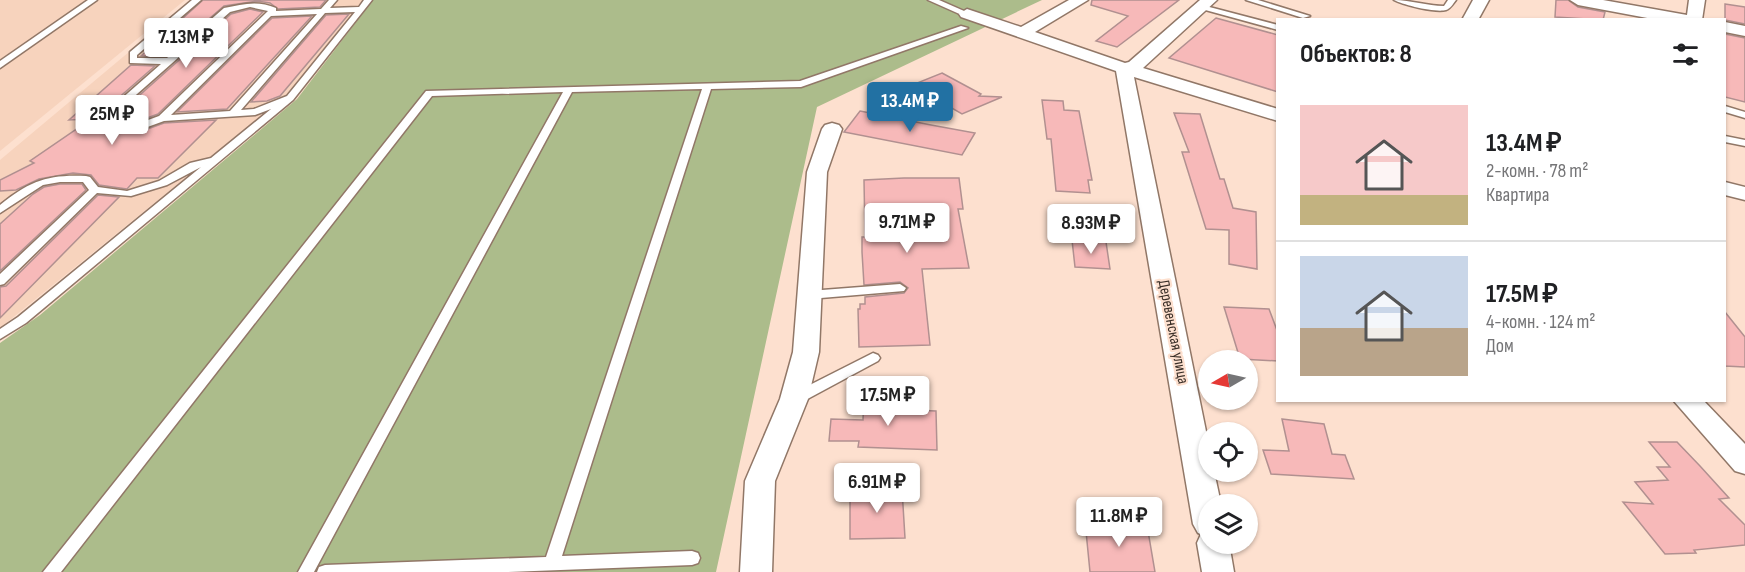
<!DOCTYPE html>
<html lang="ru">
<meta charset="utf-8">
<style>
:root{--surface:#fff;--page:#f6f6f6;--text:#202124;--muted:#757577;--line:#e0e0e0;--accent:#2271a3}
body{margin:0;font-family:"Sofia Sans Condensed",sans-serif;background:var(--page);color:var(--text);height:100vh;display:flex;flex-direction:column;font-size:22px;white-space:nowrap}
*{box-sizing:border-box;margin:0}
p{font-size:20px;color:var(--muted)}
.icon{flex:none;width:33px;height:33px;fill:none;stroke:currentColor;stroke-width:2;stroke-linecap:round;stroke-linejoin:round}
.map{position:relative;flex:1;overflow:hidden}
.sheet{position:absolute;left:1276px;top:18px;width:450px;height:384px;display:flex;flex-direction:column;background:var(--surface);border-radius:0px;box-shadow:0 2px 4px #0004}
.sheet>*{flex:none}
.needle{width:39px;rotate:261deg}
.controls{position:absolute;left:1198px;top:350px;display:grid;gap:12px}
.controls a{display:grid;place-items:center;width:60px;height:60px;border-radius:50%;background:var(--surface);box-shadow:0 2px 4px #0004;font-size:30px}
.price{position:absolute;translate:-50% -51px;padding:0 14px;border-radius:6px;background:#fff;color:#222;font-size:20px;line-height:39px;filter:drop-shadow(0 2px 3px #0008)}
.price::after{content:'';position:absolute;left:50%;top:36px;width:18px;height:14px;margin-left:-9px;background:inherit;clip-path:polygon(0 0,100% 0,50% 100%)}
.price.on{background:var(--accent);color:#fff}
ul{padding:0;list-style:none}
li{display:flex;align-items:center;gap:18px;height:150px;padding:0 24px}
li+li{border-top:2px solid var(--line)}
li span{display:grid;place-items:center;flex:none;width:168px;height:120px;border-radius:0px;color:#555}
li>.icon{margin-inline-start:auto}
span .icon{width:72px;height:72px;fill:#fffc;stroke-width:1}
li b{font-size:26px}
h2{display:flex;justify-content:space-between;align-items:center;height:72px;padding:0 24px;font-size:26px}
.map>svg:first-child{display:block}
.built{fill:#f7d3bd}
.green{fill:#acbc8b}
.building{fill:#f7b9b9;stroke:#b19090;stroke-width:1.5}
.lines{fill:none;stroke-linecap:round;stroke-linejoin:round}
.service-casing{stroke:#917767;stroke-width:3}
.minor-casing{stroke:#917767;stroke-width:3}
.service{fill:#fff;fill-rule:evenodd}
.minor{fill:#fff;fill-rule:evenodd}
.labels{text-anchor:middle;dominant-baseline:central;stroke-width:4.5;stroke-linejoin:round;paint-order:stroke}
.street-label{font-size:16px;fill:#392e27;stroke:#fde0cf}
</style>
<div class="map">
<svg width="1745" height="572" viewBox="0 0 1745 572">
<rect width="100%" height="100%" fill="#fde0cf"/>
<g class="built">
<polygon points="0,0 185,0 0,151"/>
<polygon points="191,0 364,0 284,98 0,328 0,160"/>
</g>
<polygon class="green" points="373,0 1042,0 817,107 716,572 0,572 0,343 40,315 297,99"/>
<g class="building">
<polygon points="203,0 326,0 320,7 278,9 270,3 257,1 224,6 166,56 141,56"/>
<polygon points="1092,0 1179,0 1117,47 1096,41 1128,16 1091,5"/>
<polygon points="1556,0 1568,0 1578,7 1605,12 1603,20 1555,17"/>
<polygon points="1725,4 1745,7 1745,24 1725,20"/>
<polygon points="250,9 263,12 158,114 139,121 106,125 231,14"/>
<polygon points="349,14 280,96 267,101 251,102 326,15"/>
<polygon points="312,16 227,109 177,112 272,18"/>
<polygon points="1216,18 1278,35 1278,92 1169,58"/>
<polygon points="1725,34 1745,38 1745,102 1725,97"/>
<polygon points="131,65 155,66 91,122 97,133 142,131 164,123 216,120 158,178 137,178 127,189 99,185 91,175 73,173 39,179 16,190 0,191 0,180 34,163 30,161 91,119 69,120"/>
<polygon points="942,73 981,94 979,96 1002,97 962,114 912,85"/>
<polygon points="1042,100 1063,101 1064,110 1079,111 1092,180 1088,180 1090,193 1056,191 1051,139 1047,139"/>
<polygon points="860,111 931,125 975,133 962,155 844,132"/>
<polygon points="1174,113 1200,114 1220,179 1224,179 1233,208 1256,212 1257,269 1229,264 1229,230 1206,229 1182,152 1189,152"/>
<polygon points="904,178 959,178 963,209 958,209 969,268 922,269 930,345 859,347 858,309 860,309 860,304 865,304 865,297 904,293 908,288 900,282 864,285 862,252 862,237 865,237 864,180"/>
<polygon points="60,184 82,184 86,190 0,271 0,224 33,194 44,187"/>
<polygon points="98,195 119,197 0,318 0,287 6,286"/>
<polygon points="1072,240 1106,242 1110,269 1075,267"/>
<polygon points="1224,307 1269,309 1278,333 1278,361 1240,359"/>
<polygon points="1725,312 1745,337 1745,367 1725,366"/>
<polygon points="864,392 886,392 886,409 936,411 937,450 858,447 859,441 829,441 831,419 863,420"/>
<polygon points="1282,419 1324,424 1332,454 1345,455 1354,479 1271,474 1263,450 1289,451"/>
<polygon points="1649,442 1677,442 1700,466 1729,498 1719,499 1745,525 1745,545 1694,550 1696,553 1665,554 1623,502 1653,504 1635,482 1668,480 1657,467 1670,467"/>
<polygon points="902,489 905,538 850,539 850,490"/>
<polygon points="1085,521 1147,525 1155,572 1090,572"/>
</g>
<g class="lines">
<defs>
<g id="service">
<polygon points="88,0 97,0 0,68 0,61"/>
<path d="M192,0H201L137,55V58H167L224,8C243,4 258,0 276,8V11L321,9L329,0H337L330,8L359,7L364,0H372L293,100L26,323L0,339V329L18,317L201,167L167,185L131,196L97,193L4,284L0,285V274L89,190L83,182H60L43,185L0,213V205C29,181 49,174 86,176L90,177L98,187L127,191L159,181L190,163L211,158L271,109L255,115L164,121L142,129L99,132L93,124L95,122L161,64L130,63V52ZM250,7L268,11L159,116L140,123L105,127L103,124L230,12ZM355,12L287,96L254,109L241,110L325,13ZM317,14L230,111L171,115L271,16Z"/>
<polygon points="928,0 939,0 971,14 964,16"/>
<polygon points="1246,0 1258,0 1310,16 1303,18"/>
<path d="M1394,0C1411,0 1427,6 1444,6L1448,0H1456C1453,4 1450,9 1446,10C1436,13 1403,5 1394,0Z"/>
<polygon points="1198,4 1278,25 1278,30 1198,8"/>
<polygon points="961,26 968,28 801,87 711,89 562,556 692,551 698,553 700,558 698,563 692,565 508,572 317,572 319,567 325,565 546,557 702,89 572,92 314,572 298,572 563,92 432,96 61,572 43,572 426,91 800,81"/>
<polygon points="1725,106 1745,112 1745,118 1725,112"/>
<polygon points="1725,136 1745,140 1745,146 1725,142"/>
<polygon points="900,284 906,288 904,291 809,299 803,295 809,291"/>
<polygon points="873,353 878,355 880,358 878,361 800,403 790,403 788,399 790,395"/>
</g>
<g id="minor">
<polygon points="1069,0 1088,0 1035,32 1125,63 1129,62 1200,0 1217,0 1143,68 1278,109 1278,121 1134,77 1209,446 1209,471 1214,471 1221,504 1209,504 1209,543 1229,543 1234,572 1202,572 1197,543 1201,534 1198,533 1193,524 1116,71 961,17 959,14 967,9 1021,27"/>
<polygon points="1473,0 1489,0 1478,20 1462,20"/>
<polygon points="1570,0 1603,0 1687,15 1689,0 1705,0 1702,20 1658,20 1578,5"/>
<polygon points="1725,22 1745,26 1745,36 1725,32"/>
<polygon points="832,123 839,125 842,129 827,172 819,352 808,399 775,481 772,572 740,572 745,481 780,399 793,352 807,172 822,129 825,125"/>
<polygon points="1725,182 1745,187 1745,200 1725,195"/>
<polygon points="1673,400 1703,400 1745,444 1745,474 1735,471"/>
</g>
</defs>
<use href="#service" class="service-casing"/>
<use href="#minor" class="minor-casing"/>
<use href="#service" class="service"/>
<use href="#minor" class="minor"/>
</g>
<g class="labels">
<g class="street-label">
<text transform="translate(1173 332) rotate(79)">Деревенская улица</text>
</g>
</g>
</svg>
<div class="controls">
<a><svg class="needle" viewBox="-14 -14 28 28"><path d="M0-13l5 13h-10z" fill="#e53935"/><path d="M0 13l5-13h-10z" fill="#757577"/></svg></a>
<a><svg class="icon" aria-label="locate" viewBox="0 0 24 24"><circle cx="12" cy="12" r="6"/><path d="M12 2v4M12 18v4M2 12h4M18 12h4"/></svg></a>
<a><svg class="icon" aria-label="layers" viewBox="0 0 24 24"><path d="M12 4l9 5-9 5-9-5zM3 14l9 5 9-5"/></svg></a>
</div>
<b class="price" style="left:186px;top:69px">7.13M ₽</b>
<b class="price on" style="left:910px;top:133px">13.4M ₽</b>
<b class="price" style="left:112px;top:146px">25M ₽</b>
<b class="price" style="left:907px;top:254px">9.71M ₽</b>
<b class="price" style="left:1091px;top:255px">8.93M ₽</b>
<b class="price" style="left:888px;top:427px">17.5M ₽</b>
<b class="price" style="left:877px;top:514px">6.91M ₽</b>
<b class="price" style="left:1119px;top:548px">11.8M ₽</b>
<section class="sheet">
<h2>Объектов: 8<svg class="icon" aria-label="filters" viewBox="0 0 24 24"><path d="M4 7h16M4 17h16"/><circle cx="9" cy="7" r="2"/><circle cx="15" cy="17" r="2"/></svg></h2>
<ul>
<li><span style="background:linear-gradient(#f6c9c9 75%,#c2b280 0)"><svg class="icon" aria-label="home" viewBox="0 0 24 24"><path d="M3 11l9-7 9 7M6 9v11h12V9"/></svg></span><div><b>13.4M ₽</b><p>2-комн. · 78 m²</p><p>Квартира</p></div></li>
<li><span style="background:linear-gradient(#c9d6e8 60%,#b9a48a 0)"><svg class="icon" aria-label="home" viewBox="0 0 24 24"><path d="M3 11l9-7 9 7M6 9v11h12V9"/></svg></span><div><b>17.5M ₽</b><p>4-комн. · 124 m²</p><p>Дом</p></div></li>
</ul>
</section>
</div>
